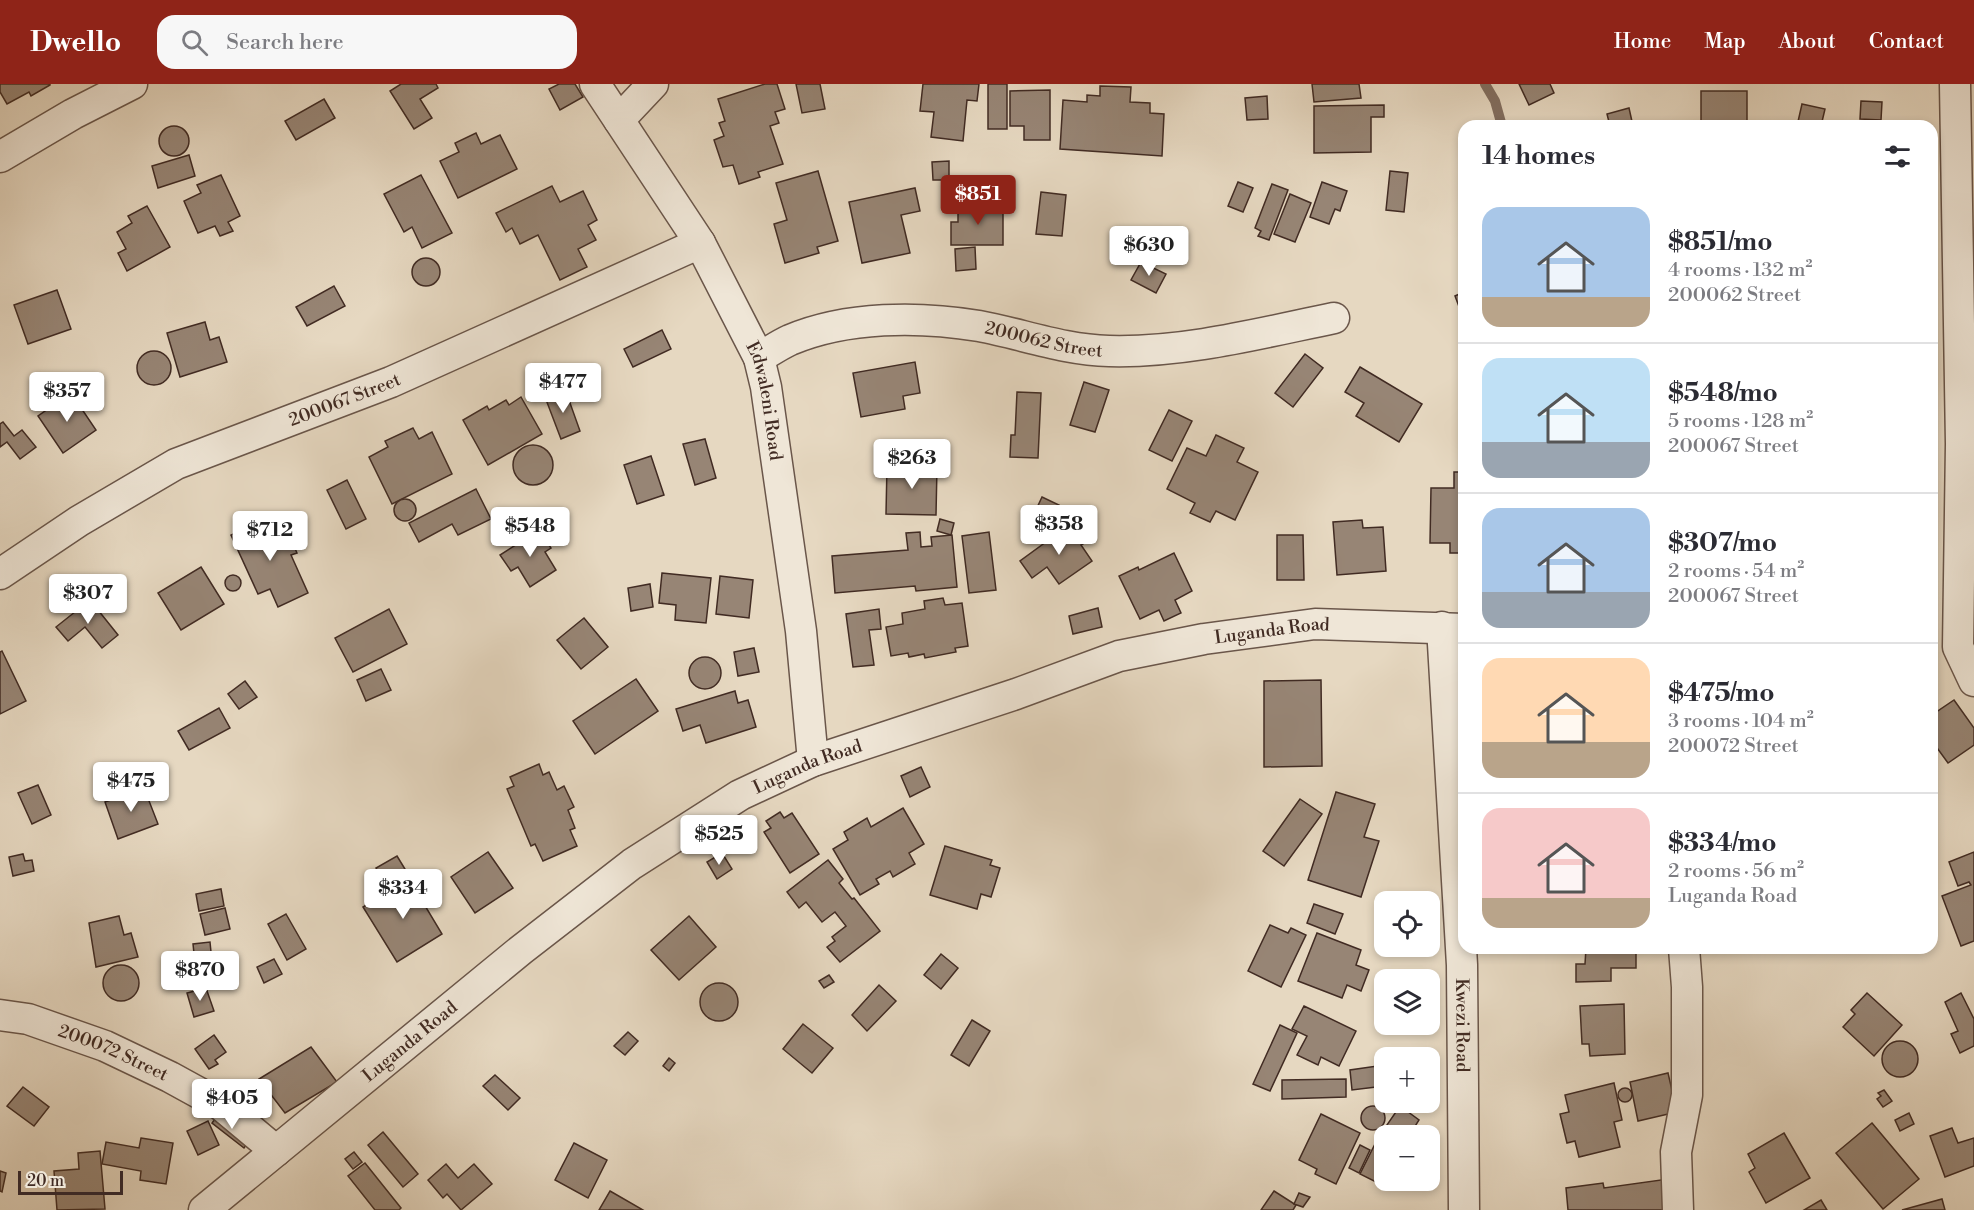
<!DOCTYPE html>
<meta charset="utf-8">
<style>
:root{--surface:#fff;--page:#f7f7f7;--text:#2b2b33;--muted:#7c7c81;--line:#e1e1e2;--accent:#8f2418}
body{margin:0;font-family:"Libre Bodoni",serif;background:var(--page);color:var(--text);height:100vh;display:flex;flex-direction:column;font-size:22px;white-space:nowrap}
*{box-sizing:border-box;margin:0}
p{font-size:20px;color:var(--muted)}
.icon{flex:none;width:33px;height:33px;fill:none;stroke:currentColor;stroke-width:2;stroke-linecap:round;stroke-linejoin:round}
.map{position:relative;flex:1;overflow:hidden}
.panel{position:absolute;left:1458px;top:36px;width:480px;height:834px;display:flex;flex-direction:column;background:var(--surface);border-radius:18px;box-shadow:0 3px 9px #0003}
.panel>*{flex:none}
.buttons{position:absolute;left:1374px;top:807px;display:grid;gap:12px}
.buttons a{display:grid;place-items:center;width:66px;height:66px;border-radius:12px;background:var(--surface);box-shadow:0 3px 9px #0003;font-size:30px}
.scale{position:absolute;left:18px;bottom:15px;width:105px;box-sizing:border-box;padding-left:6px;border:3px solid #412b23;border-top:0;font-size:16px;line-height:21px;white-space:nowrap;color:#412b23;-webkit-text-stroke:4px #efe6d7;paint-order:stroke}
.price{position:absolute;translate:-50% -51px;padding:0 14px;border-radius:6px;background:#fff;color:#222;font-size:20px;line-height:39px;filter:drop-shadow(0 2px 3px #0008)}
.price::after{content:'';position:absolute;left:50%;top:36px;width:18px;height:14px;margin-left:-9px;background:inherit;clip-path:polygon(0 0,100% 0,50% 100%)}
.price.current{background:var(--accent);color:#fff}
ul{padding:0;list-style:none}
li{display:flex;align-items:center;gap:18px;height:150px;padding:0 24px}
li+li{border-top:2px solid var(--line)}
li span{display:grid;place-items:center;flex:none;width:168px;height:120px;border-radius:18px;color:#555}
li>.icon{margin-inline-start:auto}
span .icon{width:72px;height:72px;fill:#fffc;stroke-width:1}
li b{font-size:26px}
h2{display:flex;justify-content:space-between;align-items:center;height:72px;padding:0 24px;font-size:26px}
header{display:flex;align-items:center;gap:36px;box-sizing:border-box;height:84px;padding:0 30px;background:var(--accent);color:#fff}
header strong{font-size:28px}
nav{display:flex;gap:33px;margin-inline-start:auto;font-size:21px}
.search{width:420px;height:54px;background:var(--page);display:flex;align-items:center;gap:15px;box-sizing:border-box;padding:0 21px;border-radius:18px;color:var(--muted);font-size:22px}
.map>svg:first-child{display:block}
.lines{fill:none;stroke-linecap:round;stroke-linejoin:round}
.stream{stroke:#826f61;stroke-width:10}
.building{fill:#978575;stroke:#412b23;stroke-width:1.5}
.street-casing{stroke:#6a564a;stroke-width:33}
.street{stroke:#efe6d7;stroke-width:30}
.labels{text-anchor:middle;dominant-baseline:central;stroke-width:5;stroke-linejoin:round;paint-order:stroke}
.street-label{font-size:18px;fill:#412b23;stroke:#efe6d7}
</style>
<header>
<strong>Dwello</strong>
<div class="search"><svg class="icon" aria-label="search" viewBox="0 0 24 24"><circle cx="10" cy="10" r="6"/><path d="M15 15l6 6"/></svg>Search here</div>
<nav><a>Home</a><a>Map</a><a>About</a><a>Contact</a></nav>
</header>
<div class="map">
<svg width="1974" height="1126" viewBox="0 0 1974 1126">
<rect width="100%" height="100%" fill="#e6d8c1"/>
<filter id="stains"><feTurbulence type="fractalNoise" baseFrequency=".00333" numOctaves="4"/><feColorMatrix values="0 0 0 0 .2 0 0 0 0 .09 0 0 0 0 .02 0 0 0 .5 -.17"/></filter>
<radialGradient id="worn" r=".72"><stop offset=".6" stop-color="#630" stop-opacity="0"/><stop offset="1" stop-color="#630" stop-opacity=".3"/></radialGradient>
<g class="lines">
<polyline class="stream" points="1485,0 1495,17 1502,42"/>
</g>
<g class="building">
<polygon points="0,0 50,0 50,1 31,12 29,8 7,20 0,8"/>
<polygon points="401,0 436,0 438,4 420,15 432,34 414,45 390,7"/>
<polygon points="559,0 575,0 583,13 560,26 549,5"/>
<polygon points="765,0 777,0 785,25 775,28 779,39 770,42 783,80 758,88 760,93 739,100 733,81 723,83 714,56 724,52 719,39 725,37 718,15"/>
<polygon points="796,0 820,0 825,25 802,29"/>
<polygon points="923,0 979,0 977,17 967,16 963,57 931,53 934,28 920,27"/>
<rect x="988" y="0" width="19" height="45"/>
<polygon points="1312,0 1359,0 1361,14 1314,18"/>
<polygon points="1519,0 1550,0 1554,9 1529,21"/>
<polygon points="1100,2 1131,3 1130,18 1150,19 1150,29 1164,30 1162,72 1060,65 1063,16 1087,18 1087,11 1100,12"/>
<polygon points="1050,6 1050,56 1024,56 1024,42 1010,42 1010,7"/>
<rect x="1701" y="7" width="46" height="35"/>
<polygon points="1267,12 1268,35 1247,36 1245,14"/>
<polygon points="324,15 335,34 296,56 285,37"/>
<polygon points="1861,17 1882,18 1881,36 1860,35"/>
<polygon points="1802,20 1825,25 1821,42 1797,42"/>
<polygon points="1384,21 1384,33 1371,33 1371,68 1314,69 1314,22"/>
<polygon points="1629,24 1633,42 1610,42 1607,30"/>
<circle cx="174" cy="57" r="15"/>
<polygon points="476,49 481,60 500,51 517,85 458,114 440,77 459,68 455,59"/>
<polygon points="189,71 195,92 158,104 152,82"/>
<polygon points="949,77 949,96 933,96 932,78"/>
<polygon points="818,87 838,157 817,163 819,169 785,179 774,140 787,136 776,99"/>
<polygon points="1390,87 1408,89 1404,128 1386,126"/>
<polygon points="221,91 240,132 228,138 233,147 220,152 215,142 198,149 184,117 201,109 197,101"/>
<polygon points="421,91 452,149 422,164 412,143 404,148 384,110"/>
<polygon points="1238,98 1253,104 1243,128 1228,122"/>
<polygon points="1322,98 1347,107 1340,127 1335,125 1329,140 1310,133"/>
<polygon points="1272,100 1288,106 1269,156 1258,152 1261,147 1255,144"/>
<polygon points="552,102 560,118 583,107 597,136 588,141 596,156 578,165 587,183 560,196 538,151 520,160 512,144 506,148 496,129"/>
<polygon points="915,104 920,127 901,131 910,169 862,179 849,118"/>
<polygon points="1041,108 1066,111 1062,152 1036,150"/>
<polygon points="1290,110 1311,119 1295,158 1274,150"/>
<polygon points="147,122 170,163 127,187 118,169 126,165 117,148 132,139 128,132"/>
<polygon points="958,122 1003,122 1003,161 951,161 951,138 958,138"/>
<polygon points="975,163 976,185 956,187 955,165"/>
<circle cx="426" cy="188" r="14"/>
<polygon points="1141,178 1166,190 1156,209 1131,196"/>
<polygon points="334,202 345,222 307,242 296,223"/>
<polygon points="57,206 71,245 28,260 14,221"/>
<polygon points="1464,208 1464,236 1455,212"/>
<polygon points="205,238 210,256 219,253 227,278 180,293 167,249"/>
<polygon points="662,246 671,265 633,283 624,265"/>
<circle cx="154" cy="284" r="17"/>
<polygon points="1305,270 1323,284 1293,323 1275,309"/>
<polygon points="915,278 920,309 903,312 905,325 861,333 853,289"/>
<polygon points="1360,283 1422,320 1399,358 1356,332 1364,319 1345,308"/>
<polygon points="1084,298 1109,306 1095,348 1070,341"/>
<polygon points="565,305 580,347 561,355 545,313"/>
<polygon points="1017,308 1041,309 1038,374 1010,373 1011,351 1015,351"/>
<polygon points="71,309 96,346 63,369 38,332"/>
<polygon points="521,313 542,350 488,381 463,336 487,322 489,326 506,316 509,321"/>
<polygon points="1169,326 1192,337 1172,377 1149,366"/>
<polygon points="3,338 14,352 22,346 36,363 20,375 7,358 0,363 0,340"/>
<polygon points="413,344 419,355 432,348 452,390 392,420 369,373 388,363 385,357"/>
<polygon points="1216,351 1244,364 1237,378 1258,388 1235,436 1216,427 1210,438 1190,429 1195,419 1167,405 1187,364 1206,372"/>
<polygon points="705,355 716,394 695,401 683,360"/>
<circle cx="533" cy="381" r="20"/>
<polygon points="651,372 664,411 637,420 624,381"/>
<polygon points="887,382 937,383 936,431 886,430"/>
<polygon points="1454,388 1464,388 1464,469 1450,469 1450,459 1430,459 1431,404 1454,404"/>
<polygon points="347,396 366,435 346,445 327,406"/>
<polygon points="476,405 491,435 458,451 452,440 419,458 409,439"/>
<polygon points="1042,413 1059,421 1051,437 1035,428"/>
<circle cx="405" cy="426" r="11"/>
<polygon points="940,435 954,439 951,451 937,447"/>
<polygon points="263,436 270,451 287,446 297,469 291,471 308,509 278,523 270,505 258,510 231,451"/>
<polygon points="1362,436 1363,444 1383,443 1386,487 1337,491 1333,438"/>
<polygon points="1072,439 1086,458 1081,461 1092,477 1059,500 1047,483 1032,494 1020,477"/>
<polygon points="539,446 551,464 545,468 556,486 530,503 518,483 511,487 500,471"/>
<polygon points="920,448 921,463 932,462 931,453 952,451 957,503 916,507 915,502 835,509 832,472 908,466 906,449"/>
<polygon points="989,448 996,506 969,509 962,452"/>
<polygon points="1277,451 1303,451 1304,496 1277,496"/>
<polygon points="1174,469 1192,507 1175,516 1181,529 1164,537 1159,526 1140,535 1119,492 1138,483 1139,486"/>
<polygon points="201,483 224,520 181,546 158,509"/>
<polygon points="662,489 711,494 706,539 675,536 676,521 659,519"/>
<circle cx="233" cy="499" r="8"/>
<polygon points="720,492 753,496 749,534 716,530"/>
<polygon points="650,500 653,523 631,527 628,504"/>
<polygon points="943,514 945,521 962,519 968,562 955,564 956,568 925,574 924,570 909,573 908,569 891,572 886,543 903,540 902,529 925,525 924,517"/>
<polygon points="90,516 118,551 102,564 85,543 68,557 56,543"/>
<polygon points="1098,524 1102,543 1073,550 1069,532"/>
<polygon points="389,525 407,560 353,588 335,554"/>
<polygon points="879,525 881,545 869,546 874,581 853,583 846,530"/>
<polygon points="584,534 608,563 581,585 557,556"/>
<polygon points="754,564 759,588 738,592 734,568"/>
<polygon points="2,567 26,617 0,630 0,568"/>
<circle cx="705" cy="589" r="16"/>
<polygon points="381,585 391,606 366,617 357,596"/>
<polygon points="636,595 658,627 595,670 573,637"/>
<polygon points="1321,596 1322,682 1264,683 1264,597"/>
<polygon points="245,597 257,613 239,625 228,610"/>
<polygon points="735,607 738,619 748,616 756,643 706,659 700,641 683,647 676,625"/>
<polygon points="1954,616 1974,644 1974,661 1948,679 1932,657 1932,631"/>
<polygon points="219,624 230,644 189,666 178,647"/>
<polygon points="539,680 543,691 549,688 557,706 564,702 574,723 568,726 575,744 570,746 577,762 543,777 535,760 531,762 507,705 514,702 510,693"/>
<polygon points="921,683 930,703 910,713 901,692"/>
<polygon points="38,701 51,731 32,740 18,709"/>
<polygon points="144,704 158,740 118,755 105,718"/>
<polygon points="1336,708 1375,720 1364,753 1379,757 1361,813 1308,796"/>
<polygon points="1300,715 1322,730 1284,782 1263,767"/>
<polygon points="903,724 924,760 909,769 915,780 893,793 890,787 876,795 879,800 860,811 833,765 848,756 844,748 867,734 871,743"/>
<polygon points="780,728 784,734 792,729 819,770 790,789 764,748 771,744 766,737"/>
<polygon points="945,762 992,776 990,781 1000,784 991,813 981,810 977,825 930,811"/>
<polygon points="488,768 513,804 475,829 451,793"/>
<polygon points="1974,768 1974,857 1961,862 1942,812 1971,801 1969,798 1958,802 1949,778"/>
<polygon points="722,769 732,785 717,795 707,778"/>
<polygon points="23,770 25,777 32,776 34,787 13,792 9,773"/>
<polygon points="397,772 408,790 387,803 376,784"/>
<polygon points="828,776 843,795 839,799 852,815 854,814 880,847 840,878 827,863 835,857 832,853 846,842 835,828 822,838 806,818 799,824 787,808"/>
<polygon points="409,795 442,850 397,878 363,823"/>
<polygon points="221,805 224,822 199,827 196,810"/>
<polygon points="1314,820 1343,830 1335,850 1307,839"/>
<polygon points="225,824 230,845 205,851 200,830"/>
<polygon points="286,830 306,865 287,876 268,840"/>
<polygon points="119,832 124,851 131,849 138,873 96,883 89,839"/>
<polygon points="689,832 716,863 679,896 651,866"/>
<polygon points="1270,841 1288,849 1291,844 1306,851 1281,903 1248,887"/>
<polygon points="1317,849 1361,866 1356,881 1369,886 1361,907 1347,901 1342,914 1298,897"/>
<polygon points="210,858 212,878 195,879 193,860"/>
<polygon points="1586,864 1636,864 1636,884 1611,884 1611,897 1576,898 1576,880 1585,880"/>
<polygon points="941,870 958,884 941,905 924,891"/>
<polygon points="274,875 282,890 264,899 257,883"/>
<circle cx="121" cy="899" r="18"/>
<polygon points="829,891 834,898 824,904 819,897"/>
<circle cx="719" cy="918" r="19"/>
<polygon points="879,901 896,917 867,947 852,931"/>
<polygon points="206,904 214,927 194,933 187,909"/>
<polygon points="1867,909 1902,941 1874,972 1843,943 1855,930 1851,926"/>
<polygon points="1961,909 1974,935 1974,962 1960,969 1951,950 1958,947 1945,918"/>
<polygon points="1624,920 1625,970 1590,972 1589,960 1582,960 1580,922"/>
<polygon points="1304,922 1356,947 1339,982 1321,973 1318,981 1297,971 1307,952 1292,945"/>
<polygon points="972,936 990,947 969,982 951,971"/>
<polygon points="803,940 833,964 812,989 783,965"/>
<polygon points="1280,941 1297,949 1270,1007 1253,1000"/>
<polygon points="628,948 638,957 625,971 614,962"/>
<polygon points="214,951 226,968 215,976 218,980 209,985 195,965"/>
<circle cx="1900" cy="975" r="18"/>
<polygon points="311,963 337,998 285,1029 259,995"/>
<polygon points="669,974 675,979 669,987 663,982"/>
<polygon points="1430,975 1434,975 1437,995 1430,996"/>
<polygon points="1384,981 1384,1002 1352,1006 1350,986"/>
<polygon points="1668,989 1677,1028 1638,1037 1630,998"/>
<polygon points="495,991 520,1014 508,1026 483,1002"/>
<polygon points="1346,995 1346,1013 1282,1015 1282,996"/>
<polygon points="1614,999 1622,1036 1614,1038 1620,1063 1579,1073 1575,1057 1567,1059 1560,1030 1569,1028 1565,1011"/>
<polygon points="23,1003 49,1023 34,1042 7,1022"/>
<circle cx="1625" cy="1011" r="7"/>
<polygon points="1884,1006 1892,1017 1883,1023 1877,1015 1881,1012 1878,1009"/>
<circle cx="1373" cy="1034" r="12"/>
<polygon points="1400,1022 1419,1036 1409,1052 1384,1052 1384,1054 1380,1051"/>
<polygon points="220,1028 252,1053 244,1064 212,1039"/>
<polygon points="1909,1029 1914,1040 1900,1047 1895,1036"/>
<polygon points="1321,1030 1360,1049 1336,1100 1315,1090 1317,1085 1299,1076"/>
<polygon points="208,1037 219,1061 198,1071 187,1047"/>
<polygon points="1872,1039 1919,1095 1883,1125 1836,1069"/>
<polygon points="1952,1044 1958,1059 1974,1054 1974,1082 1945,1093 1930,1052"/>
<polygon points="383,1048 418,1090 403,1103 368,1061"/>
<polygon points="1784,1049 1810,1094 1766,1119 1749,1088 1755,1084 1748,1070"/>
<polygon points="141,1054 173,1059 166,1100 140,1096 141,1087 102,1080 106,1058 139,1064"/>
<polygon points="1376,1058 1384,1062 1384,1091 1380,1100 1360,1090"/>
<polygon points="574,1059 607,1076 588,1114 555,1096"/>
<polygon points="1360,1061 1370,1066 1359,1089 1349,1084"/>
<polygon points="100,1067 105,1125 57,1126 54,1087 79,1085 78,1069"/>
<polygon points="354,1068 362,1078 353,1085 345,1075"/>
<polygon points="365,1079 401,1124 399,1126 375,1126 348,1092"/>
<polygon points="446,1080 458,1094 474,1080 492,1100 461,1126 447,1110 443,1114 428,1096"/>
<polygon points="0,1087 6,1089 2,1108 0,1107"/>
<polygon points="1668,1095 1672,1126 1568,1126 1566,1104 1603,1099 1604,1104"/>
<polygon points="610,1107 643,1126 599,1126"/>
<polygon points="1274,1107 1296,1121 1293,1126 1261,1126"/>
<polygon points="1299,1109 1310,1113 1303,1123 1294,1120"/>
<polygon points="1942,1115 1945,1126 1902,1126"/>
<polygon points="1821,1116 1827,1126 1804,1126"/>
</g>
<g class="lines">
<defs>
<g id="street">
<path id="s1" d="M595,0L700,159L759,274L766,303L801,547L813,677"/>
<polyline points="1955,0 1961,360 1958,563 1974,597"/>
<polyline points="619,36 653,0"/>
<polyline points="0,73 73,30 132,0"/>
<path id="s2" d="M759,274C769,268 779,261 790,256C847,232 919,232 979,242C1022,250 1064,266 1109,267C1185,269 1261,249 1334,234"/>
<path id="s3" d="M0,490L79,437L176,380L391,298L700,159"/>
<path id="s4" d="M1442,543L1462,881L1464,1126"/>
<path id="s5" d="M0,931L28,935L105,962L170,993L221,1021L276,1067"/>
<path id="s6" d="M204,1126L521,866L632,780L740,711L813,677L1016,610L1119,572L1204,555L1315,540L1464,545"/>
<polyline points="1678,1126 1676,1068 1687,1011 1687,903 1684,864"/>
</g>
</defs>
<use href="#street" class="street-casing"/>
<use href="#street" class="street"/>
</g>
<g class="labels">
<g class="street-label">
<text stroke="none"><textPath href="#s2" startOffset="294">200062 Street</textPath></text>
<text stroke="none"><textPath href="#s3" startOffset="388">200067 Street</textPath></text>
<text stroke="none"><textPath href="#s1" startOffset="363">Edwaleni Road</textPath></text>
<text stroke="none"><textPath href="#s6" startOffset="1238">Luganda Road</textPath></text>
<text stroke="none"><textPath href="#s6" startOffset="752">Luganda Road</textPath></text>
<text stroke="none"><textPath href="#s4" startOffset="399">Kwezi Road</textPath></text>
<text stroke="none"><textPath href="#s6" startOffset="266">Luganda Road</textPath></text>
<text stroke="none"><textPath href="#s5" startOffset="120">200072 Street</textPath></text>
</g>
</g>
<rect width="100%" height="100%" filter="url(#stains)"/>
<rect width="100%" height="100%" fill="url(#worn)"/>
</svg>
<div class="buttons">
<a><svg class="icon" aria-label="locate" viewBox="0 0 24 24"><circle cx="12" cy="12" r="6"/><path d="M12 2v4M12 18v4M2 12h4M18 12h4"/></svg></a>
<a><svg class="icon" aria-label="layers" viewBox="0 0 24 24"><path d="M12 4l9 5-9 5-9-5zM3 14l9 5 9-5"/></svg></a>
<a>+</a>
<a>−</a>
</div>
<div class="scale">20 m</div>
<b class="price current" style="left:978px;top:142px">$851</b>
<b class="price" style="left:1149px;top:193px">$630</b>
<b class="price" style="left:563px;top:330px">$477</b>
<b class="price" style="left:67px;top:339px">$357</b>
<b class="price" style="left:912px;top:406px">$263</b>
<b class="price" style="left:1059px;top:472px">$358</b>
<b class="price" style="left:530px;top:474px">$548</b>
<b class="price" style="left:270px;top:478px">$712</b>
<b class="price" style="left:88px;top:541px">$307</b>
<b class="price" style="left:131px;top:729px">$475</b>
<b class="price" style="left:719px;top:782px">$525</b>
<b class="price" style="left:403px;top:836px">$334</b>
<b class="price" style="left:200px;top:918px">$870</b>
<b class="price" style="left:232px;top:1046px">$405</b>
<section class="panel">
<h2>14 homes<svg class="icon" aria-label="filters" viewBox="0 0 24 24"><path d="M4 7h16M4 17h16"/><circle cx="9" cy="7" r="2"/><circle cx="15" cy="17" r="2"/></svg></h2>
<ul>
<li><span style="background:linear-gradient(#a9c7e8 75%,#b9a48a 0)"><svg class="icon" aria-label="home" viewBox="0 0 24 24"><path d="M3 11l9-7 9 7M6 9v11h12V9"/></svg></span><div><b>$851/mo</b><p>4 rooms · 132 m²</p><p>200062 Street</p></div></li>
<li><span style="background:linear-gradient(#bfe0f5 70%,#9aa5b1 0)"><svg class="icon" aria-label="home" viewBox="0 0 24 24"><path d="M3 11l9-7 9 7M6 9v11h12V9"/></svg></span><div><b>$548/mo</b><p>5 rooms · 128 m²</p><p>200067 Street</p></div></li>
<li><span style="background:linear-gradient(#a9c7e8 70%,#9aa5b1 0)"><svg class="icon" aria-label="home" viewBox="0 0 24 24"><path d="M3 11l9-7 9 7M6 9v11h12V9"/></svg></span><div><b>$307/mo</b><p>2 rooms · 54 m²</p><p>200067 Street</p></div></li>
<li><span style="background:linear-gradient(#ffd9b3 70%,#b9a48a 0)"><svg class="icon" aria-label="home" viewBox="0 0 24 24"><path d="M3 11l9-7 9 7M6 9v11h12V9"/></svg></span><div><b>$475/mo</b><p>3 rooms · 104 m²</p><p>200072 Street</p></div></li>
<li><span style="background:linear-gradient(#f6c9c9 75%,#b9a48a 0)"><svg class="icon" aria-label="home" viewBox="0 0 24 24"><path d="M3 11l9-7 9 7M6 9v11h12V9"/></svg></span><div><b>$334/mo</b><p>2 rooms · 56 m²</p><p>Luganda Road</p></div></li>
</ul>
</section>
</div>
